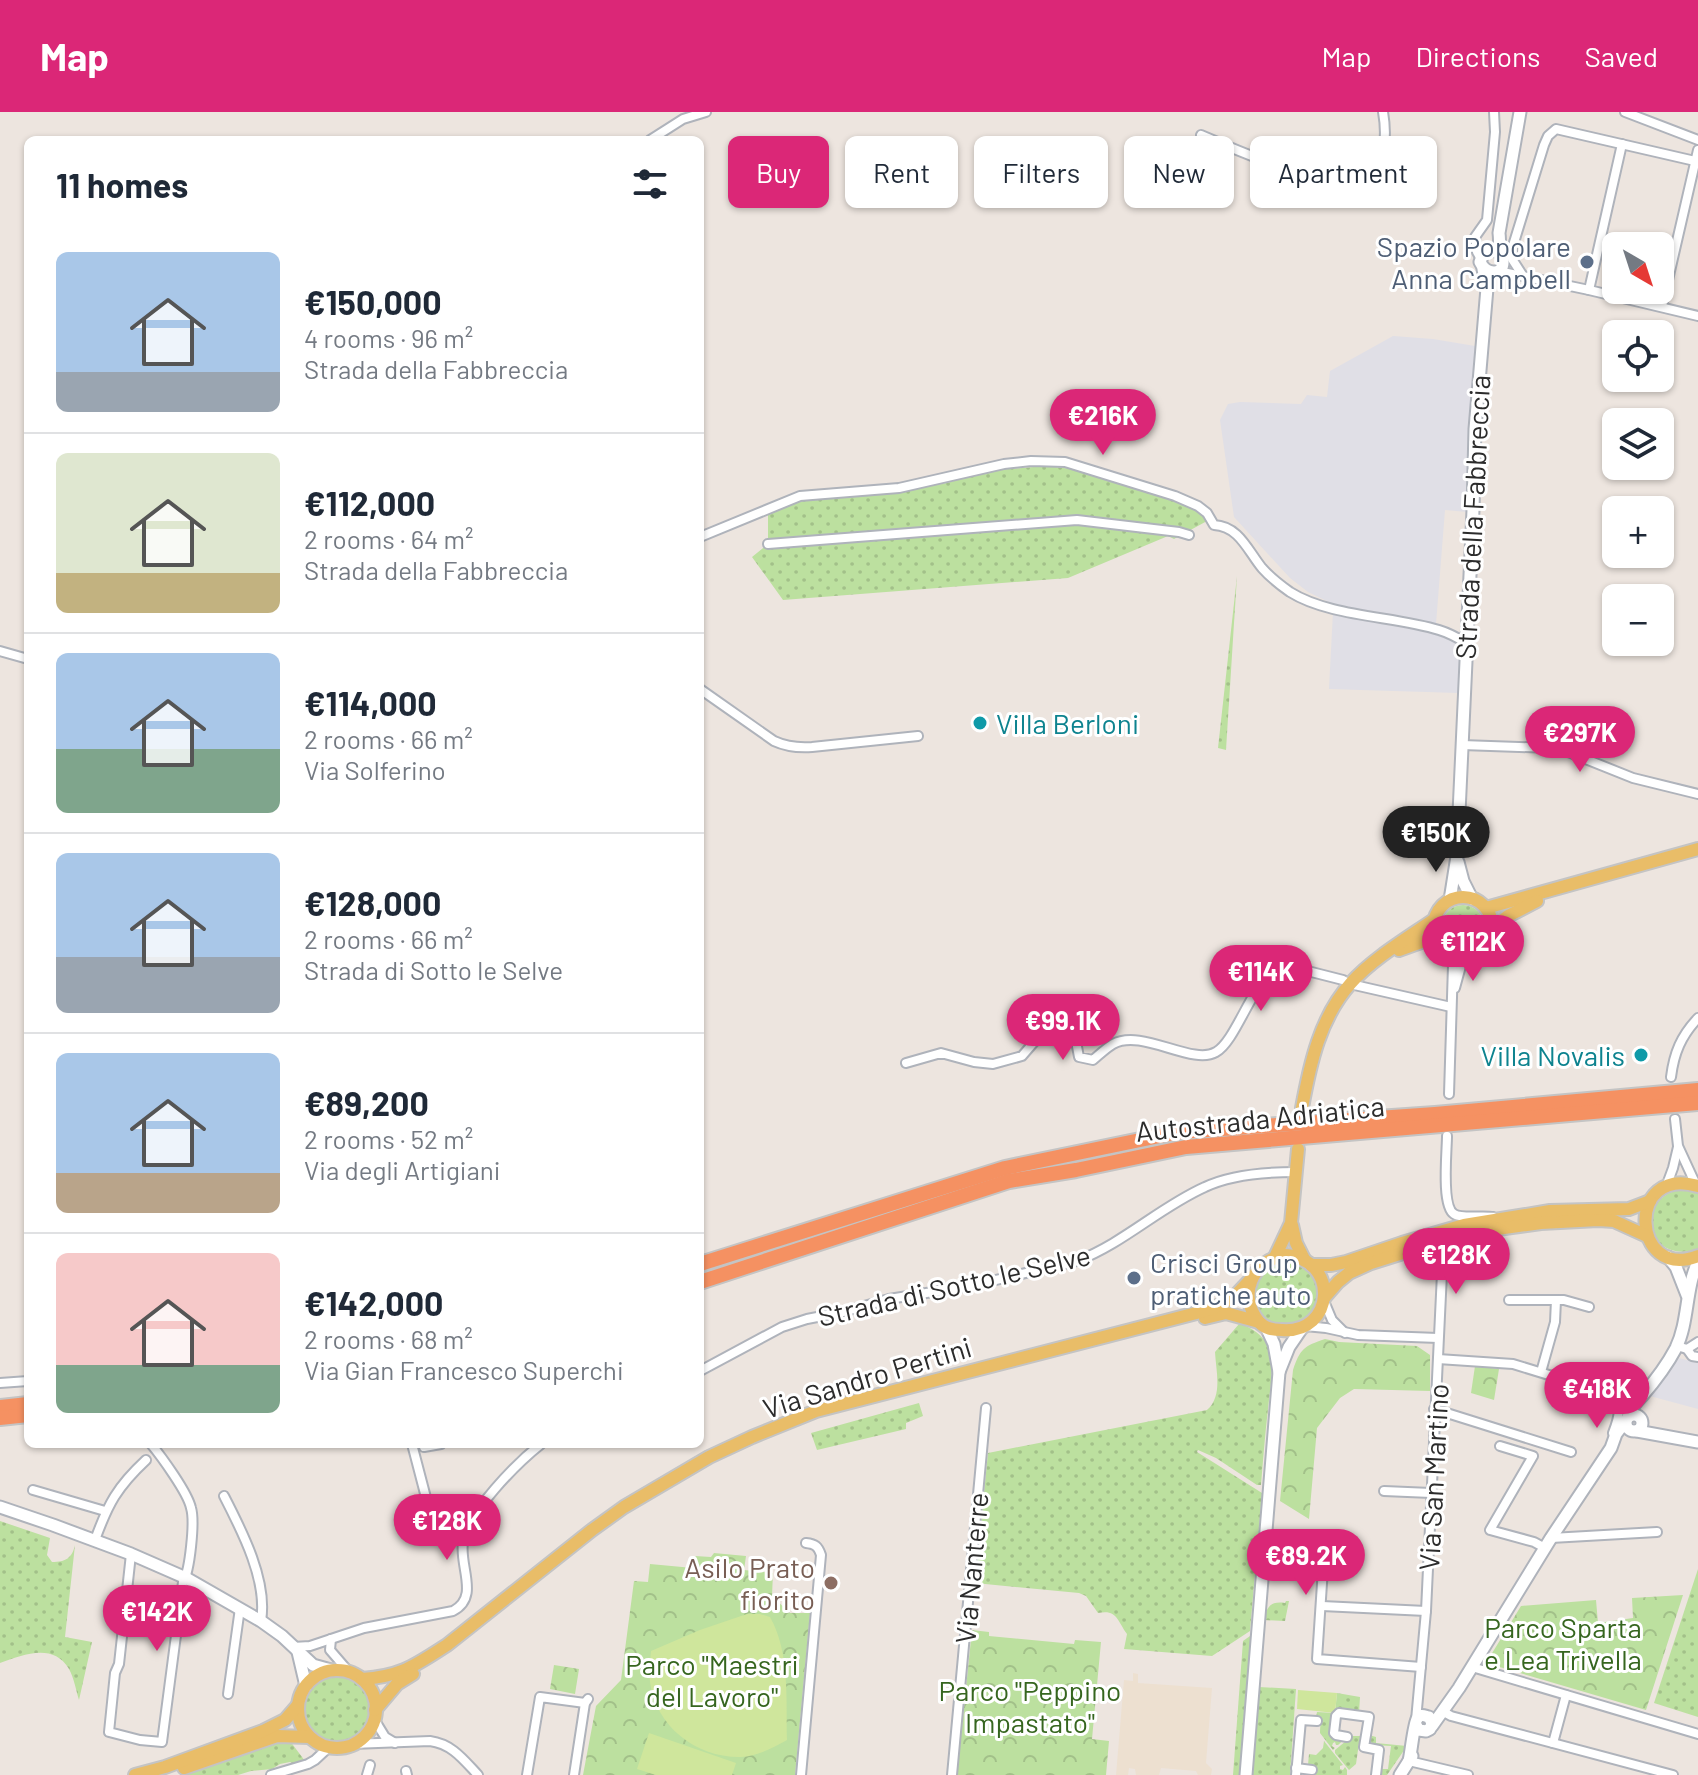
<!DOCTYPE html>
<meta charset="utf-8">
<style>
:root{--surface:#fff;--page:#f2f2f3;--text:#1f2937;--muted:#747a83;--line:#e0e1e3;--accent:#db2777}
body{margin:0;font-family:Barlow,sans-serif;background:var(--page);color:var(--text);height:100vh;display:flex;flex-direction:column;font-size:30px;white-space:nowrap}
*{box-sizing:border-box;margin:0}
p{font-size:26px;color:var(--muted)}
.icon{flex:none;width:44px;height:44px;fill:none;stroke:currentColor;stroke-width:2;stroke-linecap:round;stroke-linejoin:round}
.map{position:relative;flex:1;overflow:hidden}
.sheet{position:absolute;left:24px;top:24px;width:680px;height:1312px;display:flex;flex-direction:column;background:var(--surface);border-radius:12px;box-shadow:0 2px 6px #0004}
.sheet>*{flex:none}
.banner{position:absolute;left:728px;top:24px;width:760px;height:72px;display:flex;gap:16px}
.needle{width:52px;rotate:141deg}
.controls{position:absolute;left:1602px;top:120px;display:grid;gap:16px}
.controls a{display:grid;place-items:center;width:72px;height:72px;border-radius:12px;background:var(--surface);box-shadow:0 2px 6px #0004;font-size:40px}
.price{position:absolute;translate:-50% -68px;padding:0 18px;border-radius:28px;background:var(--accent);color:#fff;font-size:26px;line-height:52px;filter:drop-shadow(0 2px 4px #0008)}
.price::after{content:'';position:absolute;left:50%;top:48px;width:24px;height:18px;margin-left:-12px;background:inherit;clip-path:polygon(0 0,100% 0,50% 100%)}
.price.active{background:#222;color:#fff}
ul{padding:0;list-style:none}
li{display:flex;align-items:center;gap:24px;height:200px;padding:0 32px}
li+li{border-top:2px solid var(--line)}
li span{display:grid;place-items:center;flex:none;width:224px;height:160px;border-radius:12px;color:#555}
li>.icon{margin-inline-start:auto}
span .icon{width:96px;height:96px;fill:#fffc;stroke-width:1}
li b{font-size:34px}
h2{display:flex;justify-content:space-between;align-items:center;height:96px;padding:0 32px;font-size:34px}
.tag{padding:0 28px;border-radius:12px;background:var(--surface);box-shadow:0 2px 6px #0004;font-size:28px;line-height:72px}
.tag.active{background:var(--accent);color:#fff}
header{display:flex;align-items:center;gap:48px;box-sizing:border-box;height:112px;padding:0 40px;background:var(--accent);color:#fff}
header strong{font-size:38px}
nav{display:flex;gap:44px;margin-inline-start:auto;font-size:28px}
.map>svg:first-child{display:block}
.industrial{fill:#e0dfe6}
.education{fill:#ede0d0}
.grass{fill:url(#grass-dots)}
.park{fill:url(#park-crowns)}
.pitch{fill:#cfe69c}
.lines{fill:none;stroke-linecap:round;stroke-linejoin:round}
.street-casing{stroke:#afb3bb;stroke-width:12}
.secondary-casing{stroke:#afb3bb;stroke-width:15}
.primary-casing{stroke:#c4c4c4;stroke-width:16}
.highway-casing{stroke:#c4c4c4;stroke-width:18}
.street{stroke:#fff;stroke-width:8}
.secondary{stroke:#fff;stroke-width:11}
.primary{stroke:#e9bd68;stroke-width:12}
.highway{stroke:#f59162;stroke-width:14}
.service-dot{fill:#5c6f8a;stroke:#fff;stroke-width:3}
.culture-dot{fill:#0f9aa8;stroke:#fff;stroke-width:3}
.education-dot{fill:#8d6e63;stroke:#fff;stroke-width:3}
.labels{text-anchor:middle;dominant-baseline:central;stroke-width:6;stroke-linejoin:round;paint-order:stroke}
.service-label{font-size:28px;fill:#4e5e75;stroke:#fff;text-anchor:end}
.street-label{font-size:28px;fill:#2c2c2c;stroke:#fff}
.culture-label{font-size:28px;fill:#0d838f;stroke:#fff;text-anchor:start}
.education-label{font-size:28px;fill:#785e54;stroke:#fff;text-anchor:end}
.park-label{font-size:28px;fill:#36661f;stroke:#fff}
</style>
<header>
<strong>Map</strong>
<nav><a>Map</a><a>Directions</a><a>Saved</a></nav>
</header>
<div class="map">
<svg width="1698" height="1663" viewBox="0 0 1698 1663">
<defs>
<pattern id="grass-dots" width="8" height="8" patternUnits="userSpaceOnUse" patternTransform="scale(2)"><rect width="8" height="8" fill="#bce09f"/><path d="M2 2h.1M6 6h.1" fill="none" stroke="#a2c089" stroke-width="1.8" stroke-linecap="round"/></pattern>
<pattern id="park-crowns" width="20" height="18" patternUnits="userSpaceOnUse" patternTransform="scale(2)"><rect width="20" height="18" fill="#bce09f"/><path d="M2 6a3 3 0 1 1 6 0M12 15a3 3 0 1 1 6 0" fill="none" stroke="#a2c089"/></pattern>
</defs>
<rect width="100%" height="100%" fill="#ede5df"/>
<g class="industrial">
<polygon points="1393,224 1433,227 1475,234 1467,400 1445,398 1436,512 1333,492 1308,480 1290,466 1234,405 1220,308 1228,292 1240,290 1301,292 1307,283 1327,285 1330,259"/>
<polygon points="1333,500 1410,515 1444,524 1461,532 1458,581 1329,577"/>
<polygon points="1679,1246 1698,1251 1698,1297 1650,1284"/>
</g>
<polygon class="education" points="1133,1561 1138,1562 1138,1571 1212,1576 1206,1651 1212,1657 1211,1663 1198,1663 1196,1659 1161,1656 1159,1663 1136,1663 1135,1657 1129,1656 1128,1663 1116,1663 1124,1568 1133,1569"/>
<g class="grass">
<polygon points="1045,354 1082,358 1154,381 1197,398 1207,409 1174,427 1168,424 1068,466 783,488 752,445 768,432 768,400 803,388 942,372 997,358"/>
<polygon points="1237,464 1226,638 1218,636"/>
<circle cx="1463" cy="814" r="21"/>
<path d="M1682,1077L1698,1081V1137C1646,1154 1632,1086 1682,1077Z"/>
<circle cx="1286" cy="1182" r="32"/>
<path d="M1239,1212C1250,1214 1263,1223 1268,1234C1275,1253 1270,1278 1268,1297C1265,1323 1263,1348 1261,1373H1257L1216,1346L1198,1338L1197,1340L1262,1381L1250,1519L1212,1544L1124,1537L1127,1522C1117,1508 1117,1497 1098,1501L1086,1484L1079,1481L975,1471L988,1341L1207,1298C1223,1284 1216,1259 1215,1240Z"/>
<polygon points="919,1291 923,1304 906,1311 906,1317 817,1338 811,1321"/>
<path d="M0,1409L50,1426L47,1443L52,1450C66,1450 72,1446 75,1433L65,1525L92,1530L79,1588C76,1578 74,1566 69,1557C53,1530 23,1543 0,1551Z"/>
<polygon points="1698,1457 1698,1605 1654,1591"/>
<path d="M1286,1489H1289L1285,1509L1264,1508C1267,1495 1270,1489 1285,1491Z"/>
<polygon points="1250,1524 1251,1532 1241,1663 1233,1663 1243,1529"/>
<circle cx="337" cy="1597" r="32"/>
<polygon points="1259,1575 1296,1577 1290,1663 1253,1663"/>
<polygon points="1337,1581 1360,1585 1359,1601 1335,1601"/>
<path d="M1317,1600L1335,1601L1332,1618L1346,1626L1338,1633H1336L1335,1630L1333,1631L1332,1634L1335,1636L1333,1638L1320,1621C1320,1615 1322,1608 1316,1605Z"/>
<polygon points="1369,1623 1376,1625 1376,1631 1407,1634 1387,1663 1378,1663 1379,1657 1388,1657 1391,1634 1373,1633 1369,1627"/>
<polygon points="1352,1624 1360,1624 1356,1652 1349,1658 1335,1641 1335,1638"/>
<polygon points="274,1629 290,1629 305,1649 294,1652 290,1650 280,1652 272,1657 251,1659 238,1663 181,1663 244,1641"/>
<polygon points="1324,1629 1343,1653 1340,1654 1340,1657 1343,1658 1345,1655 1347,1658 1347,1663 1316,1663 1314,1655 1308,1653 1309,1642 1316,1643 1323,1636"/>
</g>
<g class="park">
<path d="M1325,1227L1339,1230L1417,1234L1430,1243V1279L1354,1277L1340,1286L1317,1316L1309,1407L1280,1389L1293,1258C1300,1237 1304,1234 1325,1227Z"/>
<polygon points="1475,1254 1499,1257 1494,1288 1471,1281"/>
<polygon points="714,1441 746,1444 744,1458 773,1461 772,1484 790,1501 810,1501 795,1663 583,1663 596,1594 621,1568 634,1469 648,1470 650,1452 693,1456 695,1444 711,1445"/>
<polygon points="1683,1483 1646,1598 1486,1551 1521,1494 1596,1488 1598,1511 1633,1506 1632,1486"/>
<polygon points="972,1518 989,1520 989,1524 1074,1532 1075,1528 1101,1530 1092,1627 1109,1629 1106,1663 957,1663"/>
<polygon points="554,1553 579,1557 575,1582 550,1577"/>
</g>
<g class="pitch">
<path d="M747,1502H760L770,1505C790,1540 786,1588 787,1628C773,1636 757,1644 741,1645C697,1646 656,1615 650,1570C649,1560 650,1549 651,1539L700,1518Z"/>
<polygon points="1298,1578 1337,1581 1335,1601 1297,1597"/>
<polygon points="649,1621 736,1651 732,1663 656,1663 637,1657"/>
</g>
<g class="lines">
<defs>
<g id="street">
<polyline points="1625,0 1698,28"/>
<path d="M1201,23C1236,38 1270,52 1306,64C1319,69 1334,75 1348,74C1384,73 1388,28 1383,0"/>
<polyline points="650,28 683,7 706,0"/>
<polyline points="1481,147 1477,140 1475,125 1487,108 1495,20 1494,0"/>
<polyline points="1498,159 1589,178 1698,204"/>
<polyline points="1523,164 1512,147 1512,137 1544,33 1548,24 1556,17 1695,49"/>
<polyline points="1589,178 1622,32"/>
<polyline points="1662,194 1698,38"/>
<path d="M700,425L800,384L899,376L1004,352L1031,349L1065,350L1175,384L1198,394L1207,401L1214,413C1239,414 1248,439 1262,456C1270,465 1280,473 1290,480C1330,505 1394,504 1439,518C1449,521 1458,526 1466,531"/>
<polyline points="768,432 1077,408 1179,420 1189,423"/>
<polyline points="0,539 28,547"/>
<path d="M700,577L774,629C787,635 798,636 812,635L918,624"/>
<polyline points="1462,633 1550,636 1568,640 1633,666 1698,682"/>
<polyline points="1447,838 1453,853 1449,982"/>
<polyline points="1455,876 1461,854 1467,843"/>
<path d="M906,951L941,941L974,950L993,952L1022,944L1035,929L1042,908L1059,904L1075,924L1079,945L1093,948C1099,943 1106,936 1113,932C1142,916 1192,954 1216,940C1238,928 1256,857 1284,853L1343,868L1350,872L1451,895"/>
<path d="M1671,965C1674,941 1681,924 1698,906"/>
<polyline points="1675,1007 1678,1034 1696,1073"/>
<path d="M1447,1024C1447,1039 1441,1094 1454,1102C1462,1107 1483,1103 1493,1105"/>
<polyline points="1666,1075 1673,1056 1678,1035"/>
<polyline points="1509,1188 1564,1188 1589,1195"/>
<polyline points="1324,1189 1332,1208 1345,1221"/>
<polyline points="1305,1214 1326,1216 1358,1223 1438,1226"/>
<polyline points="1677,1234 1687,1237 1692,1244 1698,1245"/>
<polyline points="1687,1237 1698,1230"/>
<path d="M1438,1247L1513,1252L1601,1279C1624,1290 1621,1300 1613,1321"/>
<path d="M700,1259L782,1215L807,1207L843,1200L889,1187L970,1174L1077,1149C1124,1131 1160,1095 1205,1075C1232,1062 1267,1060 1296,1060"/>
<polyline points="1541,1260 1555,1210 1556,1188"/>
<polyline points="0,1271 28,1269"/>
<polyline points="1434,1297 1571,1340"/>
<path d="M412,1332L435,1420L445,1432C452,1425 455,1426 463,1429"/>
<polyline points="1500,1334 1533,1344 1490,1418 1534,1430 1545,1436"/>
<polyline points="424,1335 441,1332"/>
<polyline points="33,1378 105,1399"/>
<polyline points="1384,1379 1431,1381"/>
<path d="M224,1384C242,1419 268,1469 261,1509"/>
<polyline points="1325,1426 1317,1547 1421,1555"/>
<polyline points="1551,1426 1657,1420"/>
<path d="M95,1428C108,1392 117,1375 146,1348"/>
<path d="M131,1442L119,1552L115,1561L109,1620L140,1628L162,1630L183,1470C190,1459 195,1409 191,1396C188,1381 161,1344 151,1332"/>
<polyline points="1322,1494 1426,1499"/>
<polyline points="331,1527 330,1538 349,1560"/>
<path d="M293,1535L310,1534L364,1516L453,1499C480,1485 459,1455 463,1430C468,1400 517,1351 541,1332"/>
<polyline points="1472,1555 1698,1622"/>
<polyline points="228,1582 240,1496"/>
<polyline points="1442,1599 1451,1604 1673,1663"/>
<polyline points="374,1607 385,1625 395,1631"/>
<polyline points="1416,1608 1426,1499 1443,1140"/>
<polyline points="1347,1625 1336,1623 1334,1621 1336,1604 1339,1601 1369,1605 1364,1635 1379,1638 1376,1663"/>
<polyline points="1553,1631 1566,1583"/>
<path d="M352,1632L430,1629C452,1632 463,1647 478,1663"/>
<polyline points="1409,1649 1468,1663"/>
<polyline points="1296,1656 1312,1658"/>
<polyline points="406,1659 407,1663"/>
<polyline points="271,1663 308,1652 315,1648 329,1635"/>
<polyline points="367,1663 370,1653"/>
<polyline points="527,1663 540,1585 585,1591"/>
<polyline points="574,1663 585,1591 588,1587"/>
<path d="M801,1663L821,1443C818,1434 815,1432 806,1431"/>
<polyline points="952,1663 986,1296"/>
<polyline points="1296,1663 1301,1608 1317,1609"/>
</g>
<g id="secondary">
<path d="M1500,141L1491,137L1483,142L1480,150C1487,164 1504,163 1503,149C1503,146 1502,144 1501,142C1499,136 1500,128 1499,121L1520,0"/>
<polyline points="1458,750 1463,769 1472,787"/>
<polyline points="1450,788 1457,744 1473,398 1475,317 1487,176 1483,157"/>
<polyline points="1668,1145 1676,1155 1687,1183"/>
<polyline points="1279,1260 1289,1235 1302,1216"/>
<circle cx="1634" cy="1311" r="8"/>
<path d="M1628,1305C1631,1296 1636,1290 1642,1284C1655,1269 1667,1253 1676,1236C1689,1209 1685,1177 1698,1150"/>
<polyline points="1637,1319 1698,1330"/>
<polyline points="0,1395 53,1413 131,1442 186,1466 261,1509 282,1524 313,1553 331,1558"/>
<polyline points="298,1540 306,1574"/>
<polyline points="1432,1614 1459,1576 1551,1426 1611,1336 1616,1322 1625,1310"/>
<path d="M1409,1649C1411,1641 1414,1611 1417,1607C1421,1601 1424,1604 1429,1605L1432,1611L1430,1617L1426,1619L1419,1618L1416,1613"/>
<polyline points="1246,1663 1279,1260 1274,1232 1267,1217"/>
<polyline points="1400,1663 1412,1644"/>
</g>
<g id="primary">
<circle cx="1463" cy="814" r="29"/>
<polyline points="1486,796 1698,737"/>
<polyline points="1492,816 1508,804 1537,789"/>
<polyline points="1399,838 1424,829 1438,828"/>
<path d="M1302,996C1310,952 1320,905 1351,871C1372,847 1409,825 1435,807"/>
<path d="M1698,1074C1625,1052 1631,1170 1698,1144"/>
<polyline points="1292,1113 1296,1131 1304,1147"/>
<path d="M1285,1143C1340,1147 1335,1222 1282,1218C1273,1218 1265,1217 1259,1210C1237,1183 1252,1149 1285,1143Z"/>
<polyline points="1275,1145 1291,1111 1298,1037"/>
<polyline points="1311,1153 1331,1153 1346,1150 1402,1131 1464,1113 1550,1099 1629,1097 1650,1089"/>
<polyline points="1324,1186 1338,1170 1349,1161 1371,1151 1444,1128 1490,1118 1541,1111 1598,1108 1614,1109 1647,1124"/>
<polyline points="1205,1206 1226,1201 1259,1210"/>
<circle cx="337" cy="1597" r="39"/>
<path d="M362,1567C402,1564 414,1554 447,1533L592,1418L624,1395L709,1345L752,1325L816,1299L1212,1197L1234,1185L1251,1167"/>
<polyline points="375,1598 397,1572 413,1562"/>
<polyline points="184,1656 277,1624 309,1625"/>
<polyline points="135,1663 165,1655 263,1619 285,1608 298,1593"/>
</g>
<g id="highway">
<polyline points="700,1152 1005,1056 1179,1020 1435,1002 1698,978"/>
<polyline points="700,1170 1009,1069 1076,1058 1186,1035 1698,991"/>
<polyline points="0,1295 28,1292"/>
<polyline points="0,1306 28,1303"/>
</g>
</defs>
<use href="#street" class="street-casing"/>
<use href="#secondary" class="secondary-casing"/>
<use href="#primary" class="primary-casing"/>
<use href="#highway" class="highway-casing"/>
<use href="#street" class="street"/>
<use href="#secondary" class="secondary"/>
<use href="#primary" class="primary"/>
<use href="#highway" class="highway"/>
</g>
<g class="service-dot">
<circle cx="1587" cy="150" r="8"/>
<circle cx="1134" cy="1166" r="8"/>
</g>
<g class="culture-dot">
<circle cx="980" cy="611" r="8"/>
<circle cx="1641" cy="943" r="8"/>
</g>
<circle class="education-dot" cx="831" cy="1471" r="8"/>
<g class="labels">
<g class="service-label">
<text x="1571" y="134">Spazio Popolare<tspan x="1571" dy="32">Anna Campbell</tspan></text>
<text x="1150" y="1150" text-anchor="start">Crisci Group<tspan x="1150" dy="32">pratiche auto</tspan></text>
</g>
<g class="street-label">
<text transform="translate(1472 405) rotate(-87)">Strada della Fabbreccia</text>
<text transform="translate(1260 1006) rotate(-6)">Autostrada Adriatica</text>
<text transform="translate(954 1173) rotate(-13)">Strada di Sotto le Selve</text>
<text transform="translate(867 1265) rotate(-17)">Via Sandro Pertini</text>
<text transform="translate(1433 1365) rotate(-87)">Via San Martino</text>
<text transform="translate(971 1456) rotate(-85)">Via Nanterre</text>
</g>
<g class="culture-label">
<text x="996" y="611">Villa Berloni</text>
<text x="1625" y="943" text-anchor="end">Villa Novalis</text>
</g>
<g class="education-label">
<text x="815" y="1455">Asilo Prato<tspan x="815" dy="32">fiorito</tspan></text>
</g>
<g class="park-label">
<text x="1563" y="1515">Parco Sparta<tspan x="1563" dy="32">e Lea Trivella</tspan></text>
<text x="712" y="1552">Parco "Maestri<tspan x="712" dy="32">del Lavoro"</tspan></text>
<text x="1030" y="1578">Parco "Peppino<tspan x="1030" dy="32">Impastato"</tspan></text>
</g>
</g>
</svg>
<div class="controls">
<a><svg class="needle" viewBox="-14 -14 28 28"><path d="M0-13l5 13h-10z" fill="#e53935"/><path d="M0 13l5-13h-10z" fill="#747a83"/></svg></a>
<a><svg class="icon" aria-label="locate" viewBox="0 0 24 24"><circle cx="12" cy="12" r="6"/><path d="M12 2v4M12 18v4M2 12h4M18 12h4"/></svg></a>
<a><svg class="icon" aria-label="layers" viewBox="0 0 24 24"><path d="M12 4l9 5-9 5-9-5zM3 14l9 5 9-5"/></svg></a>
<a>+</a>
<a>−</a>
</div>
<b class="price" style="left:1103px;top:345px">€216K</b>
<b class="price" style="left:1580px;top:662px">€297K</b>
<b class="price active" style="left:1436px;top:762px">€150K</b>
<b class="price" style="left:1473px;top:871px">€112K</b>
<b class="price" style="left:1261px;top:901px">€114K</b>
<b class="price" style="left:1063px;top:950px">€99.1K</b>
<b class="price" style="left:1456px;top:1184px">€128K</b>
<b class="price" style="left:1597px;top:1318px">€418K</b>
<b class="price" style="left:447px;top:1450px">€128K</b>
<b class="price" style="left:1306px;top:1485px">€89.2K</b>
<b class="price" style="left:157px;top:1541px">€142K</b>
<div class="banner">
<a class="tag active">Buy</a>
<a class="tag">Rent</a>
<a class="tag">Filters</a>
<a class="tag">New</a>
<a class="tag">Apartment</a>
</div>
<section class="sheet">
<h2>11 homes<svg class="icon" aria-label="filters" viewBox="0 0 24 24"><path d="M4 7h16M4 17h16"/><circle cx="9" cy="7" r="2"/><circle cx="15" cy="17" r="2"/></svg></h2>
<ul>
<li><span style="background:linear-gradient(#a9c7e8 75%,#9aa5b1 0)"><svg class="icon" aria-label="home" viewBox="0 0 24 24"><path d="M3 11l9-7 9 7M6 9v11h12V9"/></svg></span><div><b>€150,000</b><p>4 rooms · 96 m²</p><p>Strada della Fabbreccia</p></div></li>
<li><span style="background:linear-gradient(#dfe7d0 75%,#c2b280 0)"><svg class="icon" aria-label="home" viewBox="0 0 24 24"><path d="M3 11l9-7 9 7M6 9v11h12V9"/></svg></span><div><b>€112,000</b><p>2 rooms · 64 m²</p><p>Strada della Fabbreccia</p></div></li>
<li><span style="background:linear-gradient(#a9c7e8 60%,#7fa58c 0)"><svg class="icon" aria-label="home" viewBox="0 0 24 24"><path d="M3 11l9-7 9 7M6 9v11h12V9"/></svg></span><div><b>€114,000</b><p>2 rooms · 66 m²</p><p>Via Solferino</p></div></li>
<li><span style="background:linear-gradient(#a9c7e8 65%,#9aa5b1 0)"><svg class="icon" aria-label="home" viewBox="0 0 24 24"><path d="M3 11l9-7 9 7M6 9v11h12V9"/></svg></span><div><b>€128,000</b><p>2 rooms · 66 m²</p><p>Strada di Sotto le Selve</p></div></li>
<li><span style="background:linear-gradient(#a9c7e8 75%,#b9a48a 0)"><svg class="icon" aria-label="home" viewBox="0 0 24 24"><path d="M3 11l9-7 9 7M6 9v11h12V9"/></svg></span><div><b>€89,200</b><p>2 rooms · 52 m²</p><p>Via degli Artigiani</p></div></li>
<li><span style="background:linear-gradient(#f6c9c9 70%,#7fa58c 0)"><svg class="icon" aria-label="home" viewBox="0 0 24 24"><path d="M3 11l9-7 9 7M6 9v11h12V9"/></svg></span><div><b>€142,000</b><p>2 rooms · 68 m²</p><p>Via Gian Francesco Superchi</p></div></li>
</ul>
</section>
</div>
